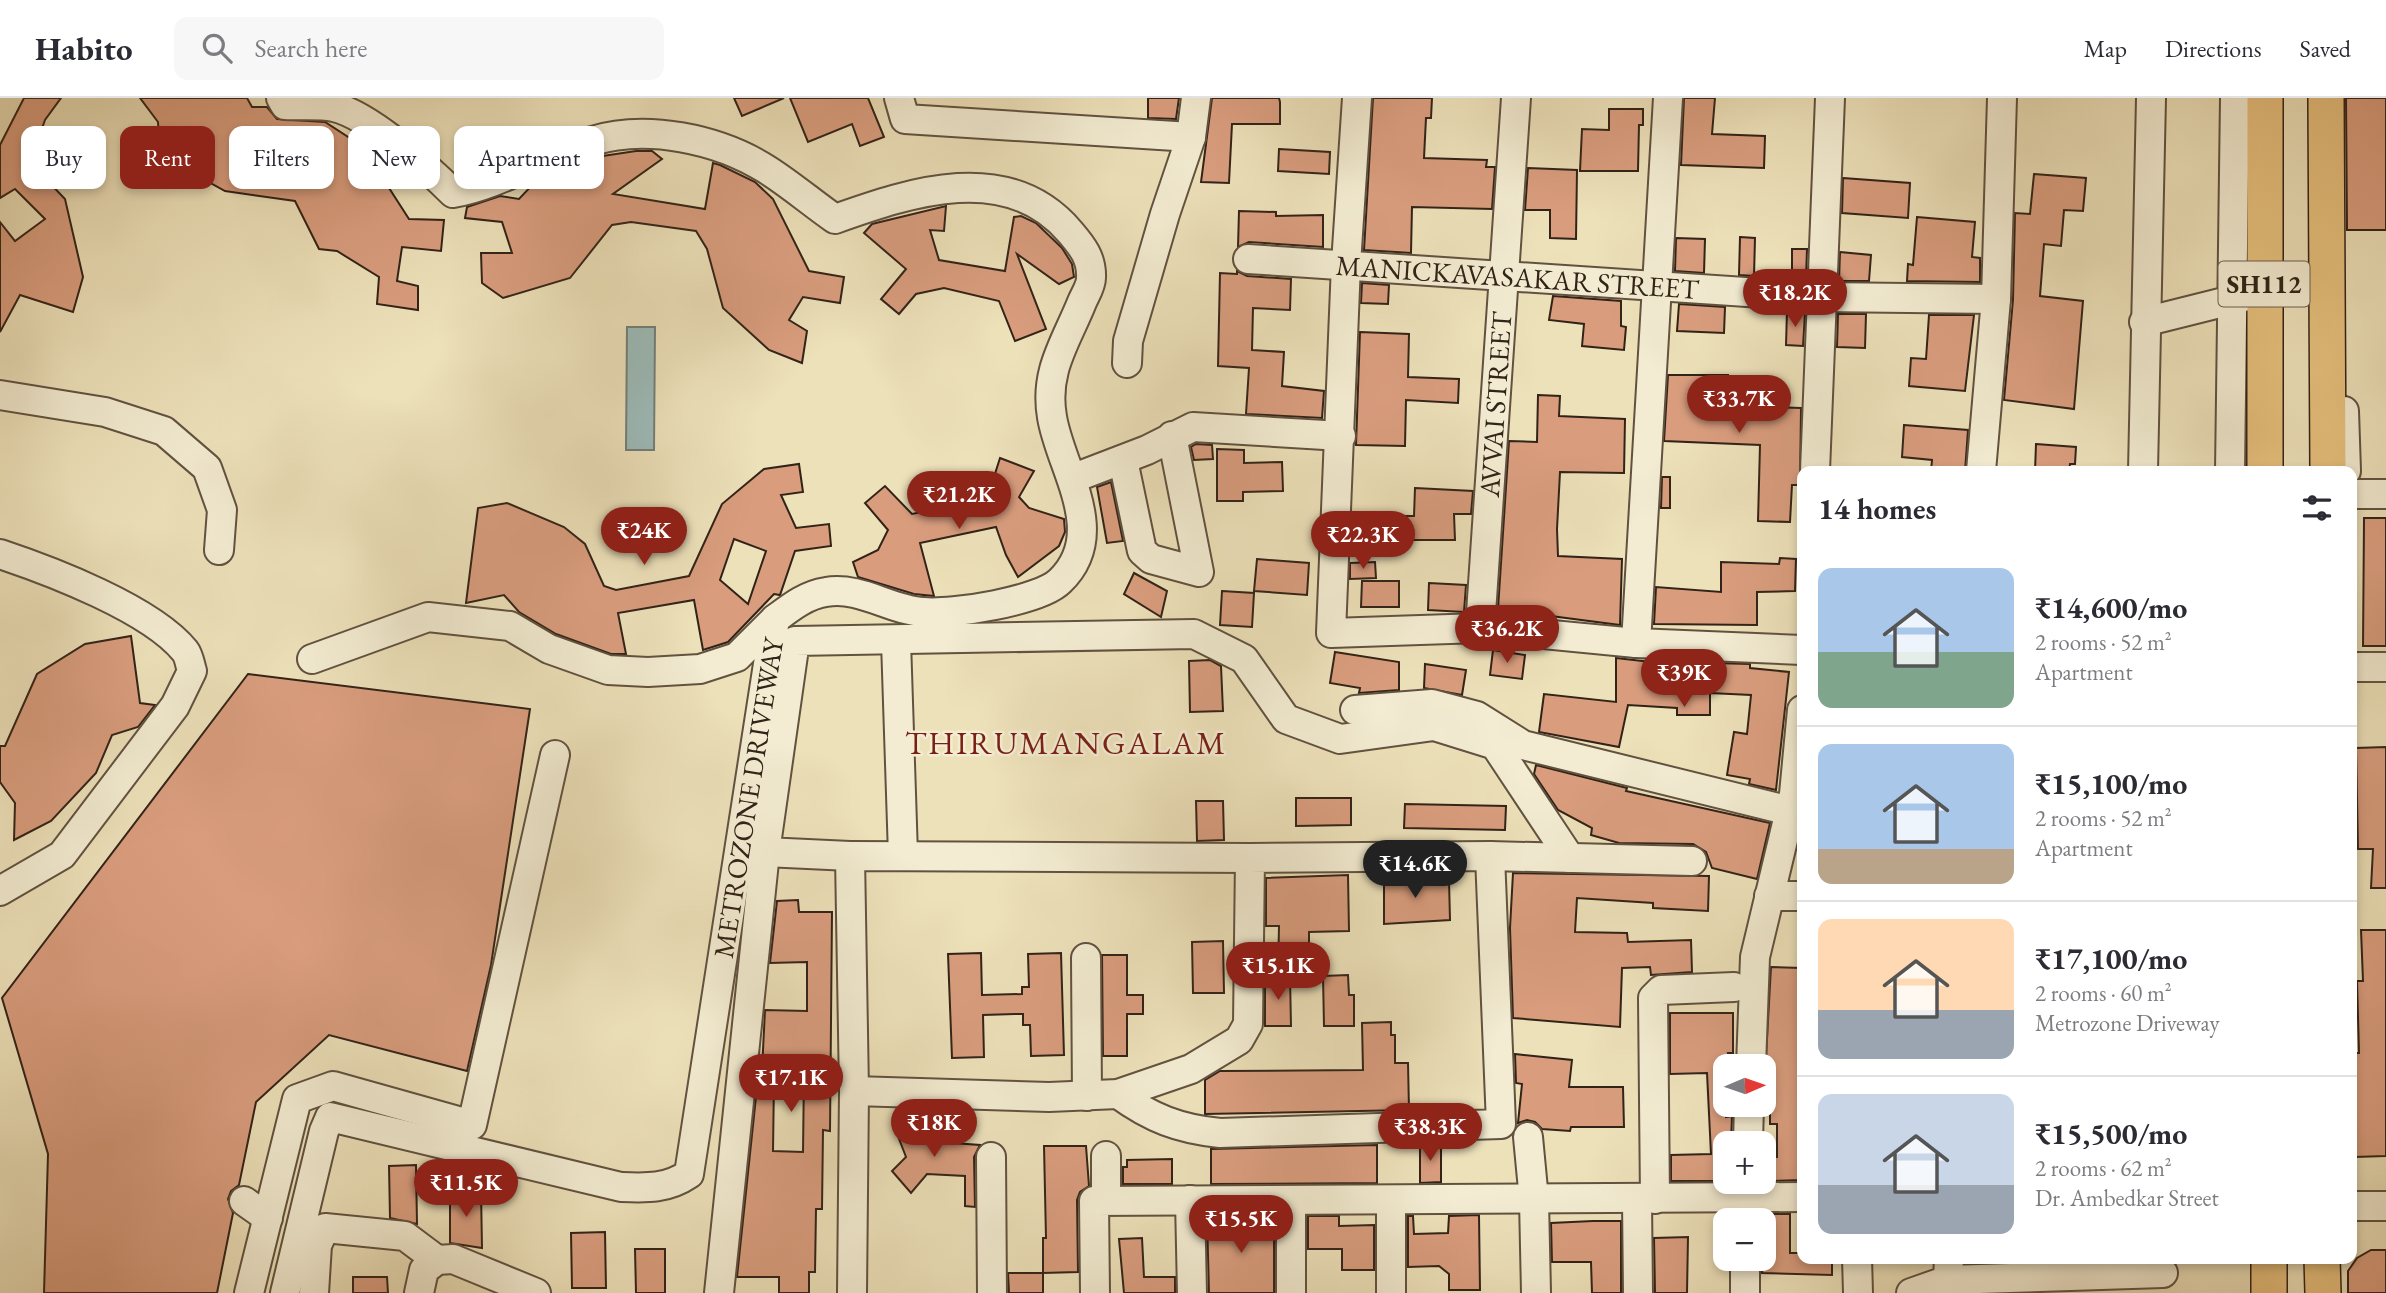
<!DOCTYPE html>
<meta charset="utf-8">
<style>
:root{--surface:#fff;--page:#f7f7f7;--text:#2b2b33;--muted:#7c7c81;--line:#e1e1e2;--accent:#8f2418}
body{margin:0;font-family:"EB Garamond",serif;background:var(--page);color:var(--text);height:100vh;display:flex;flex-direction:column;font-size:26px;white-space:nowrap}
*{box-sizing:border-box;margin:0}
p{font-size:23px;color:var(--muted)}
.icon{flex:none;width:38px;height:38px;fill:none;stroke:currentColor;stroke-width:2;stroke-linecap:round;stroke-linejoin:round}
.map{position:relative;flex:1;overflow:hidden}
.panel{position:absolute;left:1797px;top:368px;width:560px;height:798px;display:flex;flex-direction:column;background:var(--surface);border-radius:14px;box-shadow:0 4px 10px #0003}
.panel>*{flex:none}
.top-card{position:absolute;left:21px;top:28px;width:665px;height:63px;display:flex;gap:14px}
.needle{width:46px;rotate:88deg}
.fabs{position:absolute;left:1713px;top:956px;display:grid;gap:14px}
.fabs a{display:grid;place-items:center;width:63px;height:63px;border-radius:14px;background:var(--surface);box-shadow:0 4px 10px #0003;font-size:35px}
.price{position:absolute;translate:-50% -60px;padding:0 16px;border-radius:24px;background:var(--accent);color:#fff;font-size:23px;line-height:46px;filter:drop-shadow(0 2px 4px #0008)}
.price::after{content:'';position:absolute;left:50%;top:42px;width:21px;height:16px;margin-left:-10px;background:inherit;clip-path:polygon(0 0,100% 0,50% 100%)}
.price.current{background:#222;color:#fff}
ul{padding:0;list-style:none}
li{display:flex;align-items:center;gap:21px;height:175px;padding:0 21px}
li+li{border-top:2px solid var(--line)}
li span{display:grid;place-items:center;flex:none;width:196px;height:140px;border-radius:14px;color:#555}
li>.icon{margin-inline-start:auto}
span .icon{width:84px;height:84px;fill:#fffc;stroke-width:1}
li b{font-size:30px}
h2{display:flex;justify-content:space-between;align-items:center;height:84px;padding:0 21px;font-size:30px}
.chip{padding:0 24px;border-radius:14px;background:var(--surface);box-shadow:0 4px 10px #0003;font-size:24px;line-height:63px}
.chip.current{background:var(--accent);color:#fff}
header{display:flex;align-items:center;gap:42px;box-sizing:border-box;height:98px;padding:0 35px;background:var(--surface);border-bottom:2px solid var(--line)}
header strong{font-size:33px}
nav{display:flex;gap:38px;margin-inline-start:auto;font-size:24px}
.search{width:490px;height:63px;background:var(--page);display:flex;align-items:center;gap:18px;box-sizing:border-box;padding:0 24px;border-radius:14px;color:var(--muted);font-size:26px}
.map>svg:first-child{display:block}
.water{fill:#9cbbb9;stroke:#727e79;stroke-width:2}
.building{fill:#d99d7e;stroke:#322318;stroke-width:2;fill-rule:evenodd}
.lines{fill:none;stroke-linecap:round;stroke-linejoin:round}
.minor-casing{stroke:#615240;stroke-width:32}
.major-casing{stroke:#322318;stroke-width:38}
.minor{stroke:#f3ecd2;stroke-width:28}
.major{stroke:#e6c07d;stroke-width:35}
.labels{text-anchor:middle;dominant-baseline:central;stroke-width:5;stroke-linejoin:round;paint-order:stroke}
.shield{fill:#f3ecd2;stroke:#6c5f50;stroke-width:2}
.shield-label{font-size:26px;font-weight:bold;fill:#322318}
.street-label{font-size:28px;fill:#322318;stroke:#f3ecd2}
.quarter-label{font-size:32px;letter-spacing:2px;fill:#7a1f14;stroke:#f3ecd2}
</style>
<header>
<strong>Habito</strong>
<div class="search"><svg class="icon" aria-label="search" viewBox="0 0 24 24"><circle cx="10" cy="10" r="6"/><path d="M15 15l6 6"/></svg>Search here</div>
<nav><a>Map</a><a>Directions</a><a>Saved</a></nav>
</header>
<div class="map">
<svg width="2386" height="1195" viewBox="0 0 2386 1195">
<rect width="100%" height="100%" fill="#ede1ba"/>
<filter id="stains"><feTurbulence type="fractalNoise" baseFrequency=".00286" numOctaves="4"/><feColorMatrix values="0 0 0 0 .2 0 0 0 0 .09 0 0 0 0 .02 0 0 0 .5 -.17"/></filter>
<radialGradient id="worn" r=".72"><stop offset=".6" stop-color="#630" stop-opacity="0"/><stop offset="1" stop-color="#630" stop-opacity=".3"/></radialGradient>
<polygon class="water" points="627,229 655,229 654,352 626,352"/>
<g class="building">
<polygon points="24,0 61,0 45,22 34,53 42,77 65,101 83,179 73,214 20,197 0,234 0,124 15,143 45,121 15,91 0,100 0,47"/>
<polygon points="140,0 247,0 252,9 267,9 277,21 325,24 362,48 409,121 444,122 441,153 402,149 397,183 418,188 418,212 377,206 379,179 337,153 319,151 295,103 225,93 160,57 158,24"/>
<polygon points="734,0 784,0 742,18"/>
<polygon points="790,0 868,0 884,39 860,48 852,26 808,44"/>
<polygon points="1148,0 1179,0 1176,21 1148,20"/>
<polygon points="1212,0 1279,0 1280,4 1280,26 1232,26 1229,85 1201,84"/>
<polygon points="1373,0 1432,0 1431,20 1426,20 1424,60 1487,62 1486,69 1495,69 1492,111 1412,109 1411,155 1364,152"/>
<polygon points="1684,0 1715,0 1712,36 1765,38 1764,70 1681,67"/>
<polygon points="2346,0 2386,0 2386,132 2347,132"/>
<polygon points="1609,11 1643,11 1643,27 1639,27 1638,73 1580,73 1582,31 1609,32"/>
<polygon points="1279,51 1330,54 1329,76 1278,73"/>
<polygon points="636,53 652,53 662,61 613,96 705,111 713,65 720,67 755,84 773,101 809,173 844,179 840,205 803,199 789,222 807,233 802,265 769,252 723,210 707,151 696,133 631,124 612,127 570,180 503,200 482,185 481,155 512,155 502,124 465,120 467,109 500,98 519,101 536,83 563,71 596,59"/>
<polygon points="1528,70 1577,72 1576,141 1550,140 1550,112 1525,112"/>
<polygon points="2034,76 2086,80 2083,113 2064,112 2061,148 2044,146 2040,198 2083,203 2074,311 2004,302 2013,202 2015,115 2030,116"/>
<polygon points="1843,80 1910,85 1908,120 1842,115"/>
<polygon points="946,108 944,133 930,132 939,162 1005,173 1014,119 1021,118 1036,125 1062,150 1072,166 1074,179 1059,186 1017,156 1046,231 1015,243 999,203 944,190 916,196 899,216 881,201 906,171 864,135 872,126"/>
<polygon points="1239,113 1276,114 1276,118 1323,117 1323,149 1249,144 1238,149"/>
<polygon points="1917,119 1975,124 1972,159 1980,160 1980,184 1907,183 1908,166 1913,167"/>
<polygon points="1740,139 1755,140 1754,178 1739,177"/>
<polygon points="1676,140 1705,141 1704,175 1675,173"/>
<polygon points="1792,151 1807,151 1806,181 1792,180"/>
<polygon points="1840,154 1871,157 1869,183 1839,183"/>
<polygon points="1237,173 1247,178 1291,181 1290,212 1253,210 1252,252 1284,254 1282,288 1324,293 1322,320 1246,316 1249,270 1218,268 1220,175 1237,176"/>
<polygon points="1362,185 1389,187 1388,206 1361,205"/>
<polygon points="1553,198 1621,203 1621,228 1626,229 1624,252 1582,248 1584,226 1549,222"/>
<polygon points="1679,206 1725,209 1724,235 1677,233"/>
<polygon points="1787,213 1805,215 1803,248 1786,247"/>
<polygon points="1838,216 1866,216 1865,250 1837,249"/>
<polygon points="1929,217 1974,217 1965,293 1909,288 1911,260 1926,261"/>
<polygon points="1360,234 1409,236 1408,279 1459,281 1458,305 1406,302 1405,348 1356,347"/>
<polygon points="1668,277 1728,277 1728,308 1801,310 1800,387 1792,387 1790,424 1758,423 1760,347 1664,343"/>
<polygon points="1538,297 1560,298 1559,318 1625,321 1624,375 1560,374 1557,431 1558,458 1622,461 1620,527 1498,511 1509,343 1537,344"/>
<polygon points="1904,327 1968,332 1965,373 1931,373 1932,362 1902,359"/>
<polygon points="1196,346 1212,347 1213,361 1194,362 1191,349"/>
<polygon points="2036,346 2076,349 2075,366 2070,366 2069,373 2035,373"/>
<polygon points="1217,351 1244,352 1244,365 1282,364 1283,393 1243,394 1243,403 1217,403"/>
<polygon points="1000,360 1034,373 1019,399 1029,410 1064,421 1065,434 1059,448 1018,479 1006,457 996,429 920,445 934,498 914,496 858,479 853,464 878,452 888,432 865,405 885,388 912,416 987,401"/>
<path d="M799,366L803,394L781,397L796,430L829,426L831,448L795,453L780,497L774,496L728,544L703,552L694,502L618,515L626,556H611L556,536L519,514L504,497L466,505L478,410L507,405L564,429L585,446L604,488L616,492L689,478L722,406L764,371ZM734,441L766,453L748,506L720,482Z"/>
<polygon points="1662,379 1670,379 1670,410 1661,410"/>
<polygon points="1111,384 1123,443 1107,445 1097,389"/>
<polygon points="1415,390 1473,393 1471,416 1454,416 1455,442 1405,442 1405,418 1414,418"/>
<polygon points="2364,420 2386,420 2386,548 2363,548"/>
<polygon points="1780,460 1796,461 1795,493 1757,494 1757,527 1654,526 1656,489 1721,494 1721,464 1779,466"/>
<polygon points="1257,461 1309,465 1307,497 1254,493"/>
<polygon points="1375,464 1376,480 1350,481 1350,465"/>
<polygon points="1134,475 1167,493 1161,519 1124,496"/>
<polygon points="1362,483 1399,483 1399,509 1361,509"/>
<polygon points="1429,485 1466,487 1464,514 1428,512"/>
<polygon points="1222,493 1254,495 1252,529 1220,527"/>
<polygon points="131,538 140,605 155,607 138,629 112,637 96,675 51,723 14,742 15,705 0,684 0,648 5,648 37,576 85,546"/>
<polygon points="1493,552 1525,557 1522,581 1490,577"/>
<polygon points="1335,554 1399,564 1399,592 1359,595 1360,590 1330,585"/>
<polygon points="1616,560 1677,567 1677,564 1750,566 1750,570 1789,574 1776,692 1749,686 1750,681 1727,677 1734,634 1747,636 1751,597 1710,595 1710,617 1677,617 1677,610 1628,607 1619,649 1539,634 1544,596 1616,604"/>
<polygon points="1210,562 1221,568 1223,613 1190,614 1189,563"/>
<polygon points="1425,566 1466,572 1462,597 1424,590"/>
<polygon points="248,576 530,611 491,867 467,973 329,937 256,1004 239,1087 231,1093 228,1101 233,1115 217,1195 44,1195 48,1056 2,900"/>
<polygon points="2386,649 2386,790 2371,790 2373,751 2358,751 2356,650"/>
<polygon points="1536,667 1627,690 1626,693 1770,725 1757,781 1712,770 1706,754 1693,746 1619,745 1591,737 1592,730 1558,712 1534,676"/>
<polygon points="1296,700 1351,700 1351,727 1296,728"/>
<polygon points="1196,703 1223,703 1224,742 1197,743"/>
<polygon points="1405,706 1506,708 1505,732 1404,730"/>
<polygon points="1401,775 1402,782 1410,783 1449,782 1450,822 1384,826 1384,776"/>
<polygon points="1513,775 1709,778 1708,813 1653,810 1653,805 1577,800 1575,834 1627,835 1628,844 1691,842 1692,874 1651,877 1650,869 1622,870 1620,929 1513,920 1510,830"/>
<polygon points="1348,777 1349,833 1309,834 1309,878 1278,878 1279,828 1266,828 1266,780"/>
<polygon points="798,802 799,814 832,814 830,1033 823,1032 822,1111 816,1111 815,1174 809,1174 809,1195 779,1195 779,1179 737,1179 758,980 774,981 773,1053 803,1054 804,973 762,972 765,912 807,913 807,864 770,865 777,803"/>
<polygon points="2361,832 2386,832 2386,1058 2355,1059 2352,955 2359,955 2357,883 2363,883"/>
<polygon points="1223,843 1224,895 1193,895 1192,844"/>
<polygon points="981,855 982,897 1022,896 1022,889 1029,889 1028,856 1061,855 1064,957 1031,958 1030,927 1023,927 1023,916 1015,916 983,917 984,959 952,960 948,856"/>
<polygon points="1102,857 1127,857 1127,897 1143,897 1143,916 1127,916 1127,958 1103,958"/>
<polygon points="1771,869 1801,870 1802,1082 1770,1083 1770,1059 1777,1059 1777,1026 1770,1026 1770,977 1765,976"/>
<polygon points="1348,877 1349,897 1354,897 1354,928 1324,928 1323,878"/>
<polygon points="1290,879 1291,928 1265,928 1265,880"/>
<polygon points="1670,915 1733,915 1733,955 1728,955 1729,968 1726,968 1726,1019 1732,1018 1731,1045 1726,1045 1726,1083 1671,1083 1671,1057 1711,1056 1707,975 1670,976"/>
<polygon points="1391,924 1391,937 1395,937 1395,965 1408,965 1409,1012 1205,1016 1205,982 1220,973 1363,972 1362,925"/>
<polygon points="1515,956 1572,962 1569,989 1623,989 1624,1029 1571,1029 1570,1033 1542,1031 1535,1024 1527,1022 1518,1025 1522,986 1516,985"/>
<polygon points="923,1020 938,1044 980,1047 974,1059 975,1109 965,1108 965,1078 927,1076 911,1095 892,1073 906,1059 896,1033"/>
<polygon points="1420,1045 1441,1045 1441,1084 1420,1085"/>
<polygon points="1377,1047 1377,1085 1211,1086 1211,1051"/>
<polygon points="1044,1048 1086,1048 1089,1088 1080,1094 1077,1102 1078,1174 1043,1175 1043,1140 1046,1140"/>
<polygon points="1172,1061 1172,1086 1123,1086 1123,1069 1127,1069 1127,1062"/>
<polygon points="416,1067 417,1126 390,1120 389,1068"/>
<polygon points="481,1093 482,1150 450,1145 450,1094"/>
<polygon points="1769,1116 1790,1116 1790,1155 1802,1155 1802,1160 1832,1160 1832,1177 1762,1175 1764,1135 1769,1135"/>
<polygon points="1479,1117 1480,1192 1449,1192 1449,1176 1439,1168 1408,1169 1408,1118 1413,1118 1414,1136 1448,1135 1449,1118"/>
<polygon points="1308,1118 1339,1118 1339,1128 1374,1127 1374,1172 1342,1172 1342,1151 1308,1151"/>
<polygon points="1207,1119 1274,1119 1274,1195 1209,1195"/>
<polygon points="1593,1123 1621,1123 1621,1195 1592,1195 1591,1164 1552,1164 1551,1125"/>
<polygon points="605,1134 606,1190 572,1190 571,1135"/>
<polygon points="1688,1139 1687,1195 1655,1195 1654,1140"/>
<polygon points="1142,1140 1144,1179 1175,1179 1175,1195 1124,1195 1119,1141"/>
<polygon points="635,1151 665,1151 665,1195 636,1195"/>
<polygon points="2371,1152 2386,1152 2386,1195 2348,1195 2348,1173 2357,1160"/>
<polygon points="1008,1175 1043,1175 1043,1195 1009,1195"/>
<polygon points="353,1179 387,1179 388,1195 353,1195"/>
</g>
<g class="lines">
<defs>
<g id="minor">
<path d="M281,0L285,7C301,8 319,6 334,9C369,17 428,70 453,95C502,86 544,57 592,43C647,26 718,41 766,71C790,86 812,105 835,121C911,94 1008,61 1070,134C1082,148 1092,160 1091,180C1091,188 1085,197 1082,204C1066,244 1044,273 1052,319C1060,370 1110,435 1060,483C1040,503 952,517 923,514C890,512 860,488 826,494C806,497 791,509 775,521L689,1076C667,1091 647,1090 621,1089L330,1019L324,1033L285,1195"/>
<polyline points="899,0 905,21 1191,39"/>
<polyline points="1357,0 1346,166 1331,535 1480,530 1636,545 1802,552"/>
<path id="s1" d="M1248,161L1821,199L1996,201"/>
<polyline points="2144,224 2248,198"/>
<polyline points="1127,265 1128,243 1165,116 1191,39 1196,0"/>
<polyline points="0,297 105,314 164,333 207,370 222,412 219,452"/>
<polyline points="2344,313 2346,373"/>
<polyline points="1123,362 1142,453 1151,461 1199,474 1172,338"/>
<polyline points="1815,373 1830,0"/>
<polyline points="1981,373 1996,201 2002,0"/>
<polyline points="2143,373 2151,0"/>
<polyline points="2230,373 2235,0"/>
<polyline points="1074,380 1147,352 1193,329 1341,338"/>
<polyline points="2352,396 2386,396"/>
<path d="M0,456C51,473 151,511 185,553C189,558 190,567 192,573L175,608L62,757L0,793"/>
<path id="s2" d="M1480,530L1516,0"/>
<polyline points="896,543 903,757"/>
<polyline points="1636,545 1668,0"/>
<polyline points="312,561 428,519 510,528 549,551 608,572 648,574 700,571 737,559 775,521"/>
<polyline points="2352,569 2386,569"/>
<polyline points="1355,612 1432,606 1477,618 1523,647 1790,713"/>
<polyline points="850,758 765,754 795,543 1194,536 1244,561 1286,621 1340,641 1434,628 1495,647 1570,760"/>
<polyline points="1769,798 1802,798"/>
<polyline points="1086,860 1087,998"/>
<polyline points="1751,968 1755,859 1794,696 1802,612"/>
<polyline points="854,993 850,758 1250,760"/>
<path d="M1118,996C1151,1020 1179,1031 1220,1035L1501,1026L1490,758"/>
<polyline points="1528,1039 1534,1102 1536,1195"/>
<polyline points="1748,1045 1749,1006"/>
<polyline points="1106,1058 1106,1101"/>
<polyline points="991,1059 992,1195"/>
<polyline points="1655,1101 1653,900 1661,892 1734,889"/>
<polyline points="1190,1102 1192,1195"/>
<polyline points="1291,1102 1291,1195"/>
<polyline points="1391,1102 1391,1195"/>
<polyline points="1637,1102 1638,1195"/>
<polyline points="244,1103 268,1120"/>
<polyline points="2352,1108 2386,1108"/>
<polyline points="1857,1160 1858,1195"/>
<polyline points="1948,1182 2163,1175"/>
<polyline points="249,1195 297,1001 333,988 472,1027 555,657"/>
<polyline points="314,1195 317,1147 325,1130 405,1138 437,1162"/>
<polyline points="419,1195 424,1172 437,1162 453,1161 536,1195"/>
<polyline points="719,1195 765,754"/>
<polyline points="852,1195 854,993 1049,999 1118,996 1191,971 1239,942 1248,926 1250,760 1490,758 1692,763"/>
<polyline points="1095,1195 1094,1103 1802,1099"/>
<polyline points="1745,1195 1745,1160"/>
<polyline points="1911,1195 1948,1182 1949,1160"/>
</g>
<g id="major">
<polyline points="2326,0 2328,373"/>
<polyline points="2265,373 2265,0"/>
<polyline points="2269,1160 2269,1195"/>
<polyline points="2322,1160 2323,1195"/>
</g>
</defs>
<use href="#minor" class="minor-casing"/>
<use href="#major" class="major-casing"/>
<use href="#minor" class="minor"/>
<use href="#major" class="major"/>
</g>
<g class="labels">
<rect class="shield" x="2218.5" y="163.5" width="91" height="45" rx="5"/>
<g class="shield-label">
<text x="2264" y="186">SH112</text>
</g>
<g class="street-label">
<text stroke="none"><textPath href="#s1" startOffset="270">MANICKAVASAKAR STREET</textPath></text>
<text stroke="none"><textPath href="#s2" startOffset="224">AVVAI STREET</textPath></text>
<text transform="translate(748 700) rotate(-81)">METROZONE DRIVEWAY</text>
</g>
<g class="quarter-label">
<text x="1066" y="645">THIRUMANGALAM</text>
</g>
</g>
<rect width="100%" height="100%" filter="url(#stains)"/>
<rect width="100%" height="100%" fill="url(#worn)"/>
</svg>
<div class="fabs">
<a><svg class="needle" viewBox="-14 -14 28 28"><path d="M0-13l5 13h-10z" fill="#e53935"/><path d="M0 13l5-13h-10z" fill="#7c7c81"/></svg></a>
<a>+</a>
<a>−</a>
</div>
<b class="price" style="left:1795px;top:231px">₹18.2K</b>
<b class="price" style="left:1739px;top:337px">₹33.7K</b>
<b class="price" style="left:959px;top:433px">₹21.2K</b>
<b class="price" style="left:644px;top:469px">₹24K</b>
<b class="price" style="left:1363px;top:473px">₹22.3K</b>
<b class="price" style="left:1507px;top:567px">₹36.2K</b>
<b class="price" style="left:1684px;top:611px">₹39K</b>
<b class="price current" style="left:1415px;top:802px">₹14.6K</b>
<b class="price" style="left:1278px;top:904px">₹15.1K</b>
<b class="price" style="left:791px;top:1016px">₹17.1K</b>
<b class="price" style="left:934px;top:1061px">₹18K</b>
<b class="price" style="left:1430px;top:1065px">₹38.3K</b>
<b class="price" style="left:466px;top:1121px">₹11.5K</b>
<b class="price" style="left:1241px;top:1157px">₹15.5K</b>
<div class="top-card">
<a class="chip">Buy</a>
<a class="chip current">Rent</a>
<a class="chip">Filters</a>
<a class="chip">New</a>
<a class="chip">Apartment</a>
</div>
<section class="panel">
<h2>14 homes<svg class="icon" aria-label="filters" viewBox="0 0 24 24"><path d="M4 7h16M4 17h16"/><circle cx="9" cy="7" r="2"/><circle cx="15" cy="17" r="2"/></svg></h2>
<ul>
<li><span style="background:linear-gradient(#a9c7e8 60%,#7fa58c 0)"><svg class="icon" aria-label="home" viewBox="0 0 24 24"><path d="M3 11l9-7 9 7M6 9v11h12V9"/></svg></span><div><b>₹14,600/mo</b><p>2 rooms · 52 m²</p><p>Apartment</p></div></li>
<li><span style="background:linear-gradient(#a9c7e8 75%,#b9a48a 0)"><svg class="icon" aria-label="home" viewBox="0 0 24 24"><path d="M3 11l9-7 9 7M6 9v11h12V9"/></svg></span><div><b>₹15,100/mo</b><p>2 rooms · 52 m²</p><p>Apartment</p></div></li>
<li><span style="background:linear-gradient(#ffd9b3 65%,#9aa5b1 0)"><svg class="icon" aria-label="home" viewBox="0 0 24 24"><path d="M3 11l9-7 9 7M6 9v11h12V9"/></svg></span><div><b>₹17,100/mo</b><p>2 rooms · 60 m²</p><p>Metrozone Driveway</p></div></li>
<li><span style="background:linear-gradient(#c9d6e8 65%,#9aa5b1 0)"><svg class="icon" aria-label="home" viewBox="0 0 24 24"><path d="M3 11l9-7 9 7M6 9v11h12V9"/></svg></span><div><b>₹15,500/mo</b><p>2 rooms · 62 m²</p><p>Dr. Ambedkar Street</p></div></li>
</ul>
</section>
</div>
